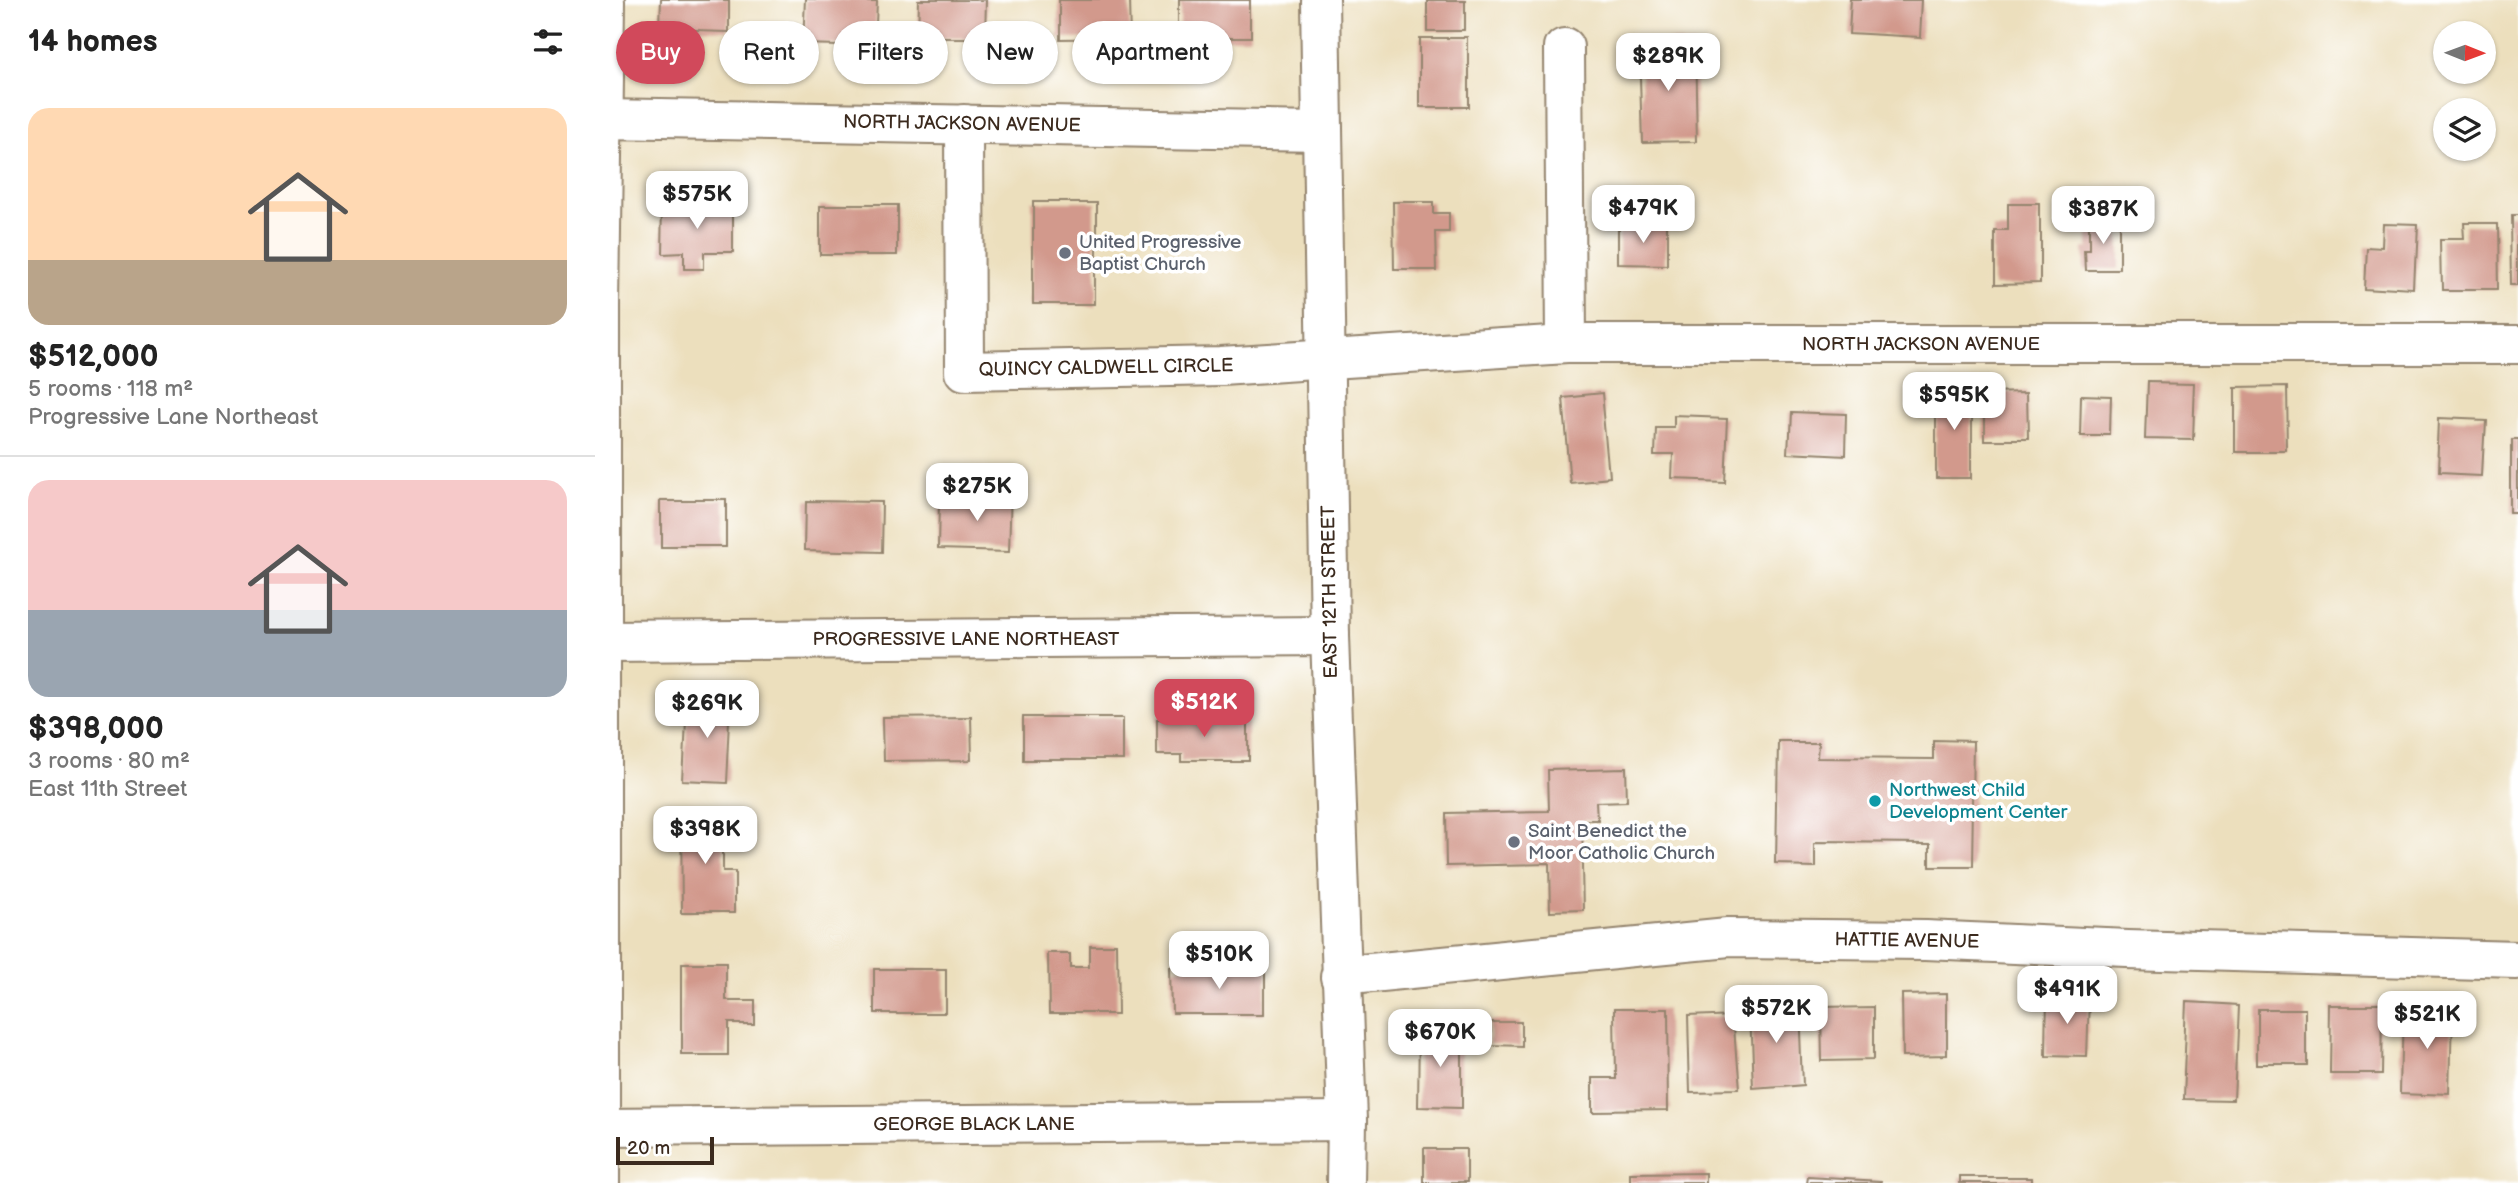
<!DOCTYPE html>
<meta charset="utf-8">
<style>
:root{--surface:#fff;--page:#f2f2f2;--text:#222;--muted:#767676;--line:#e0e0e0;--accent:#d1495b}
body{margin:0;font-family:"Balsamiq Sans",sans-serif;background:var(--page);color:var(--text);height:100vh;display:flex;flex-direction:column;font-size:26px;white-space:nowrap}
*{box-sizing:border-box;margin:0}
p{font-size:23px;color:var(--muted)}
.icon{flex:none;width:38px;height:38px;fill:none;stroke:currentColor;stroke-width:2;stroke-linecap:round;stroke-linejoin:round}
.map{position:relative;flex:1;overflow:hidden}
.details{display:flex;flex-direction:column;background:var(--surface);width:595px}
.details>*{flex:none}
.banner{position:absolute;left:21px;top:21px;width:665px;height:63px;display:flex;gap:14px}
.needle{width:46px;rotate:91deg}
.controls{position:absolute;left:1838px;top:21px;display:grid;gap:14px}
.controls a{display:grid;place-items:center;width:63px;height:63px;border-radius:50%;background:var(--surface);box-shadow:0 2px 5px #0004;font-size:35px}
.scale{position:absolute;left:21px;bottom:18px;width:98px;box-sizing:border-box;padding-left:7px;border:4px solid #3b2a1e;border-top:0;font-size:19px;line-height:24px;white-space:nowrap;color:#3b2a1e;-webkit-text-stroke:5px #fff;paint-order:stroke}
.price{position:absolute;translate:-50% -60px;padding:0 16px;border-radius:14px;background:#fff;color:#222;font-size:23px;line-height:46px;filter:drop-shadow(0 2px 4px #0008)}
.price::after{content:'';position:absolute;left:50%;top:42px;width:21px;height:16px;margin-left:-10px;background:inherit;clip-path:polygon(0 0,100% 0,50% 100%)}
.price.current{background:var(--accent);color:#fff}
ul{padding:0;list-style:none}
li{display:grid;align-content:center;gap:14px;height:371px;padding:0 28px}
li+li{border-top:2px solid var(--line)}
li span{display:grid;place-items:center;height:217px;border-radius:21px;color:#555}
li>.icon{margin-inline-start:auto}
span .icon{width:126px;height:126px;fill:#fffc;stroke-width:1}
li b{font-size:30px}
h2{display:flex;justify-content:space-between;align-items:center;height:84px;padding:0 28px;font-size:30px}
.chip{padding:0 24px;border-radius:32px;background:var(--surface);box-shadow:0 2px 5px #0004;font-size:24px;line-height:63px}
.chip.current{background:var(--accent);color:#fff}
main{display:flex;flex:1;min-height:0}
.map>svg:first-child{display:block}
.building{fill:#d2998c}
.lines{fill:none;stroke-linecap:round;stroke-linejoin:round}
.minor-casing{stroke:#94846e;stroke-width:42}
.minor{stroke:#fff;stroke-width:38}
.worship-dot{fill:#6b7280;stroke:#fff;stroke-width:2.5}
.culture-dot{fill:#0f9aa8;stroke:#fff;stroke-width:2.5}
.labels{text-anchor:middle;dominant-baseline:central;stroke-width:7;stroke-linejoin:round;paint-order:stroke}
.street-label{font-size:19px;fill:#3b2a1e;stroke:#fff}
.worship-label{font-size:19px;fill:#5b616d;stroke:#fff;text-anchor:start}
.culture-label{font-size:19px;fill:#0d838f;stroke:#fff;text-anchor:start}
</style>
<main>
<section class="details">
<h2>14 homes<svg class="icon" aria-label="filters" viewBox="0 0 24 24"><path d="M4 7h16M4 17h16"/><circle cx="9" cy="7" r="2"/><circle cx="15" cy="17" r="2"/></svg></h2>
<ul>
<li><span style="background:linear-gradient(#ffd9b3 70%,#b9a48a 0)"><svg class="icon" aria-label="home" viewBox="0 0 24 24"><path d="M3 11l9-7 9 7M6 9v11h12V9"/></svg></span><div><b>$512,000</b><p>5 rooms · 118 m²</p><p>Progressive Lane Northeast</p></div></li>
<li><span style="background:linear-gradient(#f6c9c9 60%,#9aa5b1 0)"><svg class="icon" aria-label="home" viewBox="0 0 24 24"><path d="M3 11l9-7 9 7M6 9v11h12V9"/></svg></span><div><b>$398,000</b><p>3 rooms · 80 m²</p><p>East 11th Street</p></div></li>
</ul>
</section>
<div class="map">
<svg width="1923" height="1183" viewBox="0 0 1923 1183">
<rect width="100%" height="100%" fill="#fff"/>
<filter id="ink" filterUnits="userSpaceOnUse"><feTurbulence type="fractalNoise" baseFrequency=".0143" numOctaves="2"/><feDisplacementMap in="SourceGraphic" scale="14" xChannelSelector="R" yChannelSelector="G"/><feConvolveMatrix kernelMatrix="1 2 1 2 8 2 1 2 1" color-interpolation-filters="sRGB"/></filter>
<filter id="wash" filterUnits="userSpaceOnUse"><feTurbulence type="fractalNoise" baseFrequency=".00686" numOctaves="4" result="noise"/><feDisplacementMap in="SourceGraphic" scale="28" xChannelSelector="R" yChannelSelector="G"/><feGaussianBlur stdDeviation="1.57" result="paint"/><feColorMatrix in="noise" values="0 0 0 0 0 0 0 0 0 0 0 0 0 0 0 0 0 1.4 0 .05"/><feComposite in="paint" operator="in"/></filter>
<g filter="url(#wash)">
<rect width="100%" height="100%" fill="#ecdfbd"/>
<g id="blocks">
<g class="building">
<polygon points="66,0 134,0 134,32 65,30"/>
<polygon points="211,0 282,0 280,46 209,44"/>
<polygon points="324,0 392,0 391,38 323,38"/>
<polygon points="464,0 534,0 535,38 464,39"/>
<polygon points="585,0 656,0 656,37 624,37 624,44 585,44"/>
<rect x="832" y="0" width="38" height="31"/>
<polygon points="1256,0 1328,0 1326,37 1254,33"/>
<rect x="825" y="38" width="48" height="69"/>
<polygon points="1100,43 1102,141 1047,142 1044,45"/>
<rect x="438" y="202" width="63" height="102"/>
<polygon points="798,202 838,202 838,213 854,213 854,232 840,232 841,270 799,270"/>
<polygon points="68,203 138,203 138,253 109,253 109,269 89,269 89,252 67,253"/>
<polygon points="1413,204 1445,204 1445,284 1399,285 1399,230 1413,230"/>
<rect x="225" y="205" width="77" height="50"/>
<polygon points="1915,215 1923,215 1923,285 1916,285"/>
<polygon points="1494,221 1525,221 1525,269 1490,269 1489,248 1494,248"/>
<polygon points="1790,224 1822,225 1819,290 1769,287 1771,247 1789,248"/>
<polygon points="1869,224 1901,224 1902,290 1847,290 1846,239 1870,239"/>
<polygon points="1024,225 1072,225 1072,265 1024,264"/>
<polygon points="1552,382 1600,383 1598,439 1550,438"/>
<rect x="1341" y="385" width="36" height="93"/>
<polygon points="1691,387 1692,452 1640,452 1640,388"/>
<polygon points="1432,391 1433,440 1389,440 1389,392"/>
<polygon points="1007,393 1015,478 975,482 967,397"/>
<polygon points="1486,396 1516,397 1515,435 1485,435"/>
<polygon points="1195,412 1251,414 1250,456 1193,453"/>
<polygon points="1080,416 1132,418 1129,481 1078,479 1079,454 1059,454 1060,427 1080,427"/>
<polygon points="1845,418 1890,420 1887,476 1843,474"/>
<rect x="1916" y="440" width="7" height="74"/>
<polygon points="386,489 417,490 415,551 343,549 344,503 385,504"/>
<rect x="66" y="500" width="65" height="46"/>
<polygon points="211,501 287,502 286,552 210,550"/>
<polygon points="92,698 135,700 131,783 88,781"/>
<polygon points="376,717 377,760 289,761 288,718"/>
<rect x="427" y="717" width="102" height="43"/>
<polygon points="562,718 653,718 653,761 586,761 586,753 562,753"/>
<polygon points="1338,740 1379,741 1377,867 1334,867 1334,843 1221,842 1221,866 1181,865 1183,741 1225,741 1224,758 1338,759"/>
<polygon points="1031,768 1032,801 1002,802 1003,821 987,821 989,911 955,912 954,864 851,866 850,813 953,811 952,770"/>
<polygon points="86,815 128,815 128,871 140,871 140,912 87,912"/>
<polygon points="494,944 522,944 523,1013 454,1013 453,953 475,953 475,966 494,966"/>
<polygon points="87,963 131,963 131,1000 159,1000 159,1023 133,1023 133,1055 87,1055"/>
<rect x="279" y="969" width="72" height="44"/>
<polygon points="577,969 670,969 670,1014 578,1014"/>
<polygon points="1188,992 1189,1008 1205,1007 1208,1085 1158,1089 1155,1011 1170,1010 1170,993"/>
<polygon points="1352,993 1352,1055 1308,1056 1307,994"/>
<polygon points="1451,996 1494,997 1492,1057 1450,1056"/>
<polygon points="1592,1002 1643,1005 1639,1100 1588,1099"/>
<polygon points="1736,1005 1786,1005 1785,1074 1735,1074"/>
<polygon points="1278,1007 1278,1060 1226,1061 1225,1008"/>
<polygon points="1808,1007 1858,1008 1856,1095 1806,1093"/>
<polygon points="1019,1009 1073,1009 1074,1110 998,1111 998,1078 1020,1078"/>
<rect x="1662" y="1009" width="49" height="56"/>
<polygon points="1138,1015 1144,1090 1095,1091 1093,1017"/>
<polygon points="895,1021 926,1021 926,1046 895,1045"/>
<polygon points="824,1029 867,1030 867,1108 823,1107"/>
<rect x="828" y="1149" width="44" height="34"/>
<polygon points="1112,1173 1112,1183 1036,1183 1036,1174"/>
<polygon points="1212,1177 1286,1181 1286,1183 1211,1183"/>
<rect x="1365" y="1177" width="72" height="6"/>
</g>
</g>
</g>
<g filter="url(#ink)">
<use href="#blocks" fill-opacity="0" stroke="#94846e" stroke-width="2"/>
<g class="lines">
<defs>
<g id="minor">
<polyline points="725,0 735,636 752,1121 751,1183"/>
<polyline points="969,47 971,344"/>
<polyline points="9,118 726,131"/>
<polyline points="369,124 370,371 626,366 971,344 1923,344"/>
<polyline points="8,641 735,636"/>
<polyline points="745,976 1133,938 1331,940 1533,949 1923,960"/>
<polyline points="6,1127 752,1121"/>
<polyline points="6,1183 6,308 10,0"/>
</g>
</defs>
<use href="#minor" class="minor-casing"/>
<use href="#minor" class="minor"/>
</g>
</g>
<g class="worship-dot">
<circle cx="470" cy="253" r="7"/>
<circle cx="919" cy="842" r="7"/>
</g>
<circle class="culture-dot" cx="1280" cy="801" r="7"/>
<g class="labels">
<g class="street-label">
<text transform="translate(367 124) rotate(1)">NORTH JACKSON AVENUE</text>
<text x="1326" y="344">NORTH JACKSON AVENUE</text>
<text transform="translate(511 368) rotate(-1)">QUINCY CALDWELL CIRCLE</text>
<text transform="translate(735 592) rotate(-91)">EAST 12TH STREET</text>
<text x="371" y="639">PROGRESSIVE LANE NORTHEAST</text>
<text transform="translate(1312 941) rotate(1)">HATTIE AVENUE</text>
<text x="379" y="1124">GEORGE BLACK LANE</text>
</g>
<g class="worship-label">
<text x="484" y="242">United Progressive<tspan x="484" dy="22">Baptist Church</tspan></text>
<text x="933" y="831">Saint Benedict the<tspan x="933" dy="22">Moor Catholic Church</tspan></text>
</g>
<g class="culture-label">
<text x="1294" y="790">Northwest Child<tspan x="1294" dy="22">Development Center</tspan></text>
</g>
</g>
</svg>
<div class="controls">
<a><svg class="needle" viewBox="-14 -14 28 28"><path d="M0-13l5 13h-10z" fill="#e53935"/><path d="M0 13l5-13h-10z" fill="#767676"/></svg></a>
<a><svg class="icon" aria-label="layers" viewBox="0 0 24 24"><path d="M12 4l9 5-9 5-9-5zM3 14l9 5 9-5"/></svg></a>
</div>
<div class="scale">20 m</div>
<b class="price" style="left:1073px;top:93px">$289K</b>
<b class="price" style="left:102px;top:231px">$575K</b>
<b class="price" style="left:1048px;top:245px">$479K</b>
<b class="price" style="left:1508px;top:246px">$387K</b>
<b class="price" style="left:1359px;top:432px">$595K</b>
<b class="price" style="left:382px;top:523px">$275K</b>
<b class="price current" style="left:609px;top:739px">$512K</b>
<b class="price" style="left:112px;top:740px">$269K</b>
<b class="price" style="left:110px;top:866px">$398K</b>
<b class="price" style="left:624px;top:991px">$510K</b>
<b class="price" style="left:1472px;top:1026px">$491K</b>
<b class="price" style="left:1181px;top:1045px">$572K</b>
<b class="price" style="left:1832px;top:1051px">$521K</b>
<b class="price" style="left:845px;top:1069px">$670K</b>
<div class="banner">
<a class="chip current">Buy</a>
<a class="chip">Rent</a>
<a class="chip">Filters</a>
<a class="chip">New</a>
<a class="chip">Apartment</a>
</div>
</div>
</main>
